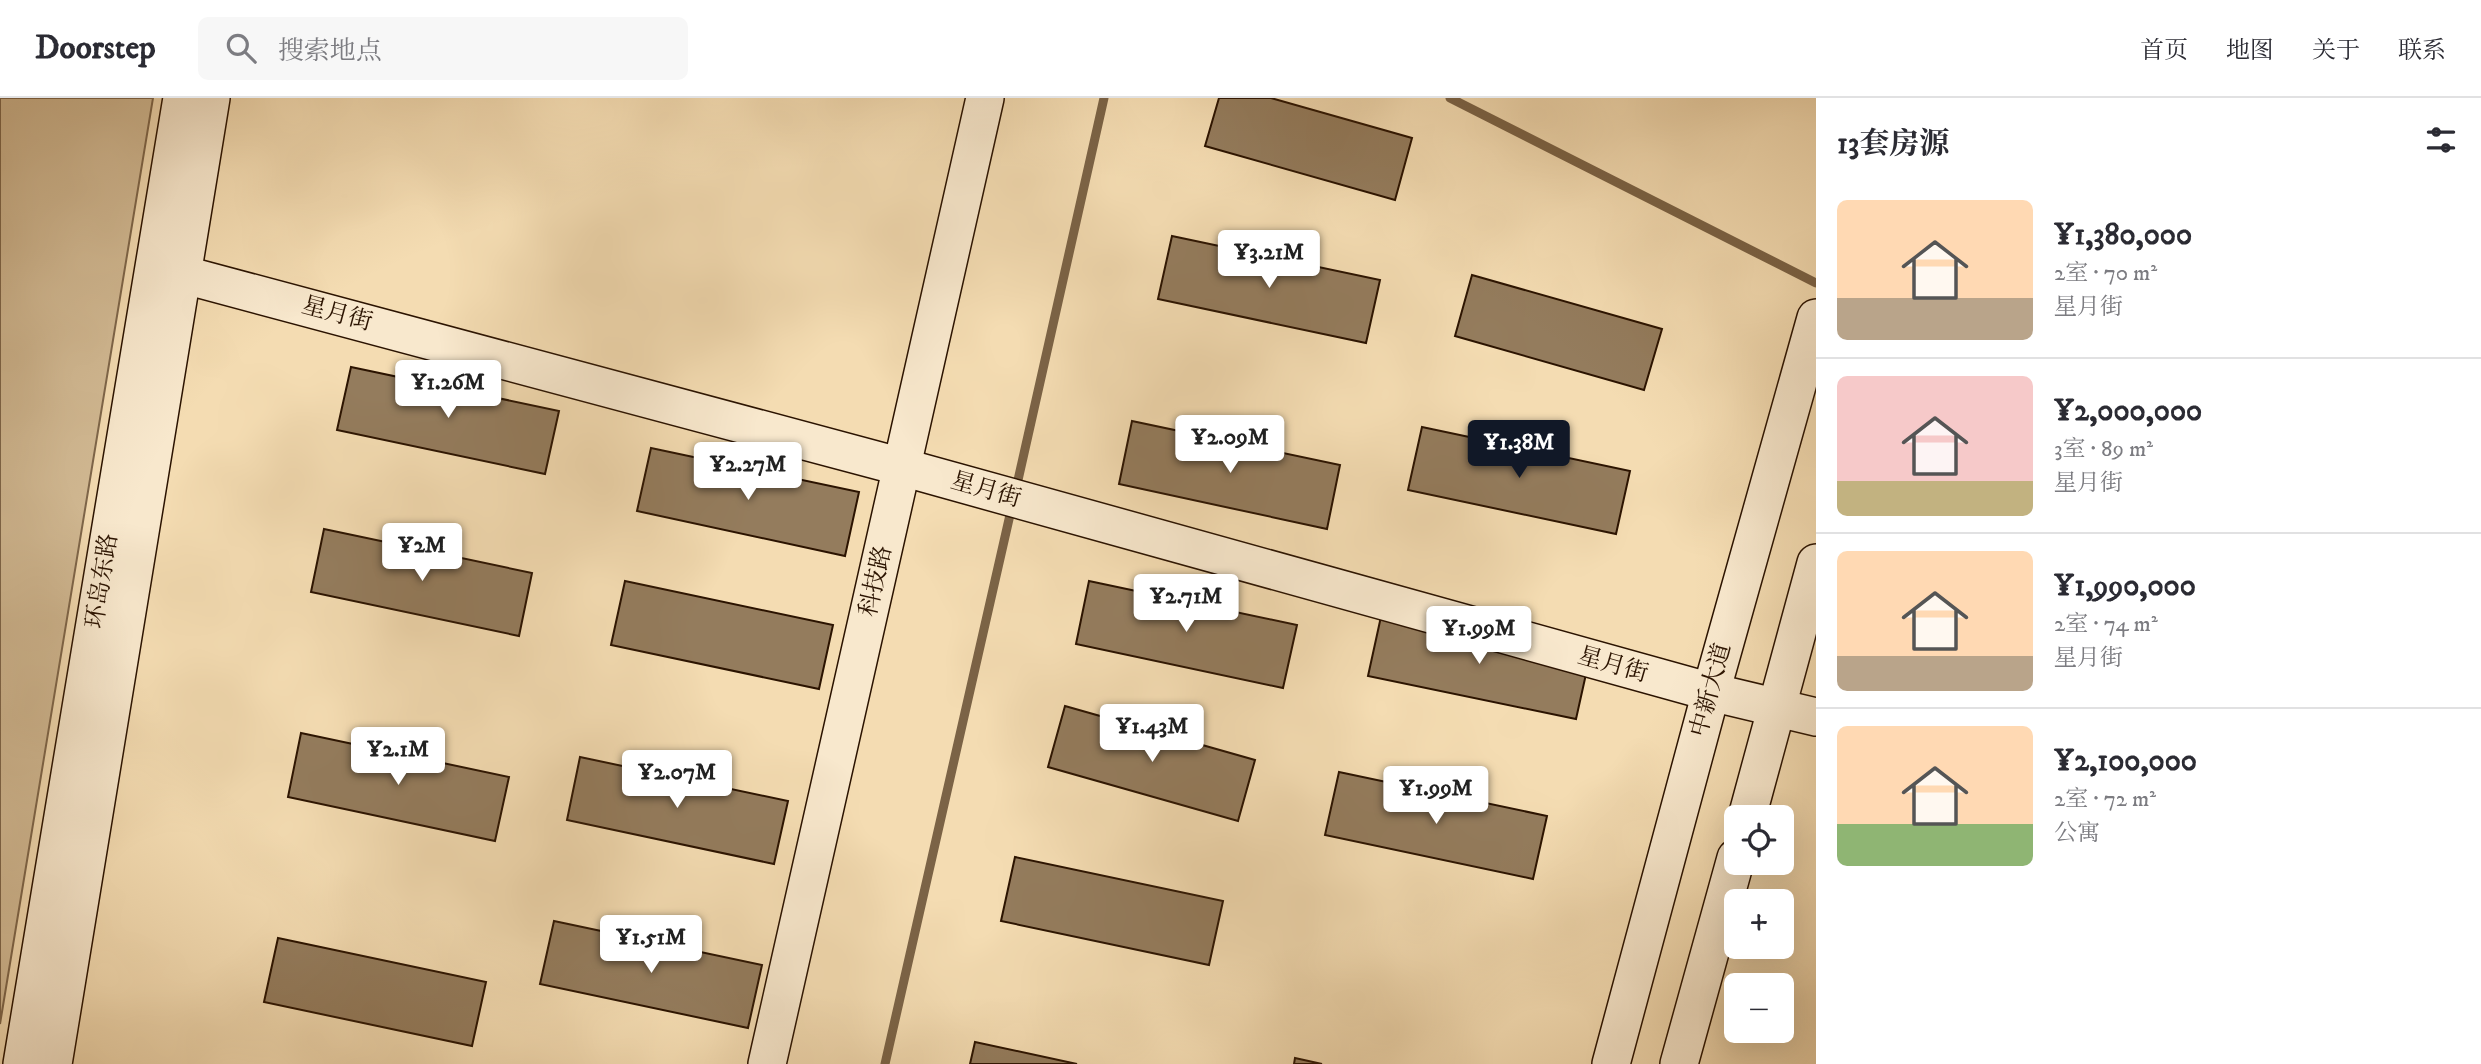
<!DOCTYPE html>
<html lang="zh">
<meta charset="utf-8">
<style>
:root{--surface:#fff;--page:#f7f7f7;--text:#2b2b33;--muted:#7c7c81;--line:#e1e1e2;--accent:#111827}
body{margin:0;font-family:"IM FELL DW Pica","Noto Serif SC",serif;background:var(--page);color:var(--text);height:100vh;display:flex;flex-direction:column;font-size:26px;white-space:nowrap}
*{box-sizing:border-box;margin:0}
p{font-size:23px;color:var(--muted)}
.icon{flex:none;width:38px;height:38px;fill:none;stroke:currentColor;stroke-width:2;stroke-linecap:round;stroke-linejoin:round}
.map{position:relative;flex:1;overflow:hidden}
.panel{display:flex;flex-direction:column;background:var(--surface);width:665px}
.panel>*{flex:none}
.tools{position:absolute;left:1724px;top:707px;display:grid;gap:14px}
.tools a{display:grid;place-items:center;width:70px;height:70px;border-radius:10px;background:var(--surface);box-shadow:0 7px 28px #0002;font-size:35px}
.price{position:absolute;translate:-50% -60px;padding:0 16px;border-radius:7px;background:#fff;color:#222;font-size:23px;line-height:46px;filter:drop-shadow(0 2px 4px #0008)}
.price::after{content:'';position:absolute;left:50%;top:42px;width:21px;height:16px;margin-left:-10px;background:inherit;clip-path:polygon(0 0,100% 0,50% 100%)}
.price.on{background:var(--accent);color:#fff}
ul{padding:0;list-style:none}
li{display:flex;align-items:center;gap:21px;height:175px;padding:0 21px}
li+li{border-top:2px solid var(--line)}
li span{display:grid;place-items:center;flex:none;width:196px;height:140px;border-radius:10px;color:#555}
li>.icon{margin-inline-start:auto}
span .icon{width:84px;height:84px;fill:#fffc;stroke-width:1}
li b{font-size:30px}
h2{display:flex;justify-content:space-between;align-items:center;height:84px;padding:0 21px;font-size:30px}
header{display:flex;align-items:center;gap:42px;box-sizing:border-box;height:98px;padding:0 35px;background:var(--surface);border-bottom:2px solid var(--line)}
header strong{font-size:33px}
nav{display:flex;gap:38px;margin-inline-start:auto;font-size:24px}
.search{width:490px;height:63px;background:var(--page);display:flex;align-items:center;gap:18px;box-sizing:border-box;padding:0 24px;border-radius:10px;color:var(--muted);font-size:26px}
main{display:flex;flex:1;min-height:0}
.map>svg:first-child{display:block}
.green{fill:#d2ba94;stroke:#7e664a;stroke-width:2}
.lines{fill:none;stroke-linecap:round;stroke-linejoin:round}
.stream{stroke:#7b6346;stroke-width:9}
.building{fill:#947c5d;stroke:#2b1300;stroke-width:2}
.secondary-casing{stroke:#2b1300;stroke-width:40}
.secondary{stroke:#f8e8cd;stroke-width:37}
.labels{text-anchor:middle;dominant-baseline:central;stroke-width:6;stroke-linejoin:round;paint-order:stroke}
.street-label{font-size:24px;fill:#2b1300;stroke:#f8e8cd}
</style>
<header>
<strong>Doorstep</strong>
<div class="search"><svg class="icon" aria-label="search" viewBox="0 0 24 24"><circle cx="10" cy="10" r="6"/><path d="M15 15l6 6"/></svg>搜索地点</div>
<nav><a>首页</a><a>地图</a><a>关于</a><a>联系</a></nav>
</header>
<main>
<div class="map">
<svg width="1816" height="966" viewBox="0 0 1816 966">
<rect width="100%" height="100%" fill="#f4dcb2"/>
<filter id="stains"><feTurbulence type="fractalNoise" baseFrequency=".00286" numOctaves="4"/><feColorMatrix values="0 0 0 0 .2 0 0 0 0 .09 0 0 0 0 .02 0 0 0 .5 -.17"/></filter>
<radialGradient id="worn" r=".72"><stop offset=".6" stop-color="#630" stop-opacity="0"/><stop offset="1" stop-color="#630" stop-opacity=".3"/></radialGradient>
<polygon class="green" points="0,0 153,0 0,926"/>
<g class="lines">
<g class="stream">
<polyline points="1450,0 1816,185"/>
<polyline points="1016,391 1104,0"/>
<polyline points="885,966 1012,408"/>
</g>
</g>
<g class="building">
<polygon points="1219,0 1271,0 1412,40 1395,102 1205,48"/>
<polygon points="1172,138 1380,182 1366,245 1158,201"/>
<polygon points="1472,177 1662,231 1644,292 1455,238"/>
<polygon points="351,269 559,313 545,376 337,332"/>
<polygon points="1132,323 1340,367 1327,431 1119,386"/>
<polygon points="1422,329 1630,373 1616,436 1408,392"/>
<polygon points="651,350 859,394 845,458 637,413"/>
<polygon points="324,431 532,475 519,538 311,494"/>
<polygon points="625,483 833,527 819,591 611,547"/>
<polygon points="1089,483 1297,527 1283,590 1076,546"/>
<polygon points="1382,514 1590,558 1576,621 1368,578"/>
<polygon points="1065,608 1255,662 1238,723 1048,669"/>
<polygon points="301,635 509,679 495,743 288,699"/>
<polygon points="580,659 788,703 774,766 567,722"/>
<polygon points="1339,674 1547,718 1533,781 1325,737"/>
<polygon points="1015,759 1223,803 1209,867 1001,823"/>
<polygon points="554,823 762,867 748,930 540,886"/>
<polygon points="278,840 486,884 472,948 264,904"/>
<polygon points="975,944 1077,966 970,966"/>
<polygon points="1295,960 1322,966 1294,966"/>
</g>
<g class="lines">
<defs>
<g id="secondary">
<polyline points="155,169 902,369 1711,594 1816,619"/>
<polyline points="1747,719 1816,465"/>
<polyline points="22,966 182,0"/>
<polyline points="53,966 211,0"/>
<polyline points="767,966 985,0"/>
<polyline points="1611,966 1711,594 1816,220"/>
<polyline points="1679,966 1736,760"/>
</g>
</defs>
<use href="#secondary" class="secondary-casing"/>
<use href="#secondary" class="secondary"/>
</g>
<g class="labels">
<g class="street-label">
<text transform="translate(337 216) rotate(15)">星月街</text>
<text transform="translate(986 392) rotate(16)">星月街</text>
<text transform="translate(102 483) rotate(-81)">环岛东路</text>
<text transform="translate(876 483) rotate(-77)">科技路</text>
<text transform="translate(1613 567) rotate(16)">星月街</text>
<text transform="translate(1711 592) rotate(-75)">中新大道</text>
</g>
</g>
<rect width="100%" height="100%" filter="url(#stains)"/>
<rect width="100%" height="100%" fill="url(#worn)"/>
</svg>
<div class="tools">
<a><svg class="icon" aria-label="locate" viewBox="0 0 24 24"><circle cx="12" cy="12" r="6"/><path d="M12 2v4M12 18v4M2 12h4M18 12h4"/></svg></a>
<a>+</a>
<a>−</a>
</div>
<b class="price" style="left:1269px;top:192px">¥3.21M</b>
<b class="price" style="left:448px;top:322px">¥1.26M</b>
<b class="price" style="left:1230px;top:377px">¥2.09M</b>
<b class="price on" style="left:1519px;top:382px">¥1.38M</b>
<b class="price" style="left:748px;top:404px">¥2.27M</b>
<b class="price" style="left:422px;top:485px">¥2M</b>
<b class="price" style="left:1186px;top:536px">¥2.71M</b>
<b class="price" style="left:1479px;top:568px">¥1.99M</b>
<b class="price" style="left:1152px;top:666px">¥1.43M</b>
<b class="price" style="left:398px;top:689px">¥2.1M</b>
<b class="price" style="left:677px;top:712px">¥2.07M</b>
<b class="price" style="left:1436px;top:728px">¥1.99M</b>
<b class="price" style="left:651px;top:877px">¥1.51M</b>
</div>
<section class="panel">
<h2>13套房源<svg class="icon" aria-label="filters" viewBox="0 0 24 24"><path d="M4 7h16M4 17h16"/><circle cx="9" cy="7" r="2"/><circle cx="15" cy="17" r="2"/></svg></h2>
<ul>
<li><span style="background:linear-gradient(#ffd9b3 70%,#b9a48a 0)"><svg class="icon" aria-label="home" viewBox="0 0 24 24"><path d="M3 11l9-7 9 7M6 9v11h12V9"/></svg></span><div><b>¥1,380,000</b><p>2室 · 70 m²</p><p>星月街</p></div></li>
<li><span style="background:linear-gradient(#f6c9c9 75%,#c2b280 0)"><svg class="icon" aria-label="home" viewBox="0 0 24 24"><path d="M3 11l9-7 9 7M6 9v11h12V9"/></svg></span><div><b>¥2,000,000</b><p>3室 · 89 m²</p><p>星月街</p></div></li>
<li><span style="background:linear-gradient(#ffd9b3 75%,#b9a48a 0)"><svg class="icon" aria-label="home" viewBox="0 0 24 24"><path d="M3 11l9-7 9 7M6 9v11h12V9"/></svg></span><div><b>¥1,990,000</b><p>2室 · 74 m²</p><p>星月街</p></div></li>
<li><span style="background:linear-gradient(#ffd9b3 70%,#8fb573 0)"><svg class="icon" aria-label="home" viewBox="0 0 24 24"><path d="M3 11l9-7 9 7M6 9v11h12V9"/></svg></span><div><b>¥2,100,000</b><p>2室 · 72 m²</p><p>公寓</p></div></li>
</ul>
</section>
</main>
